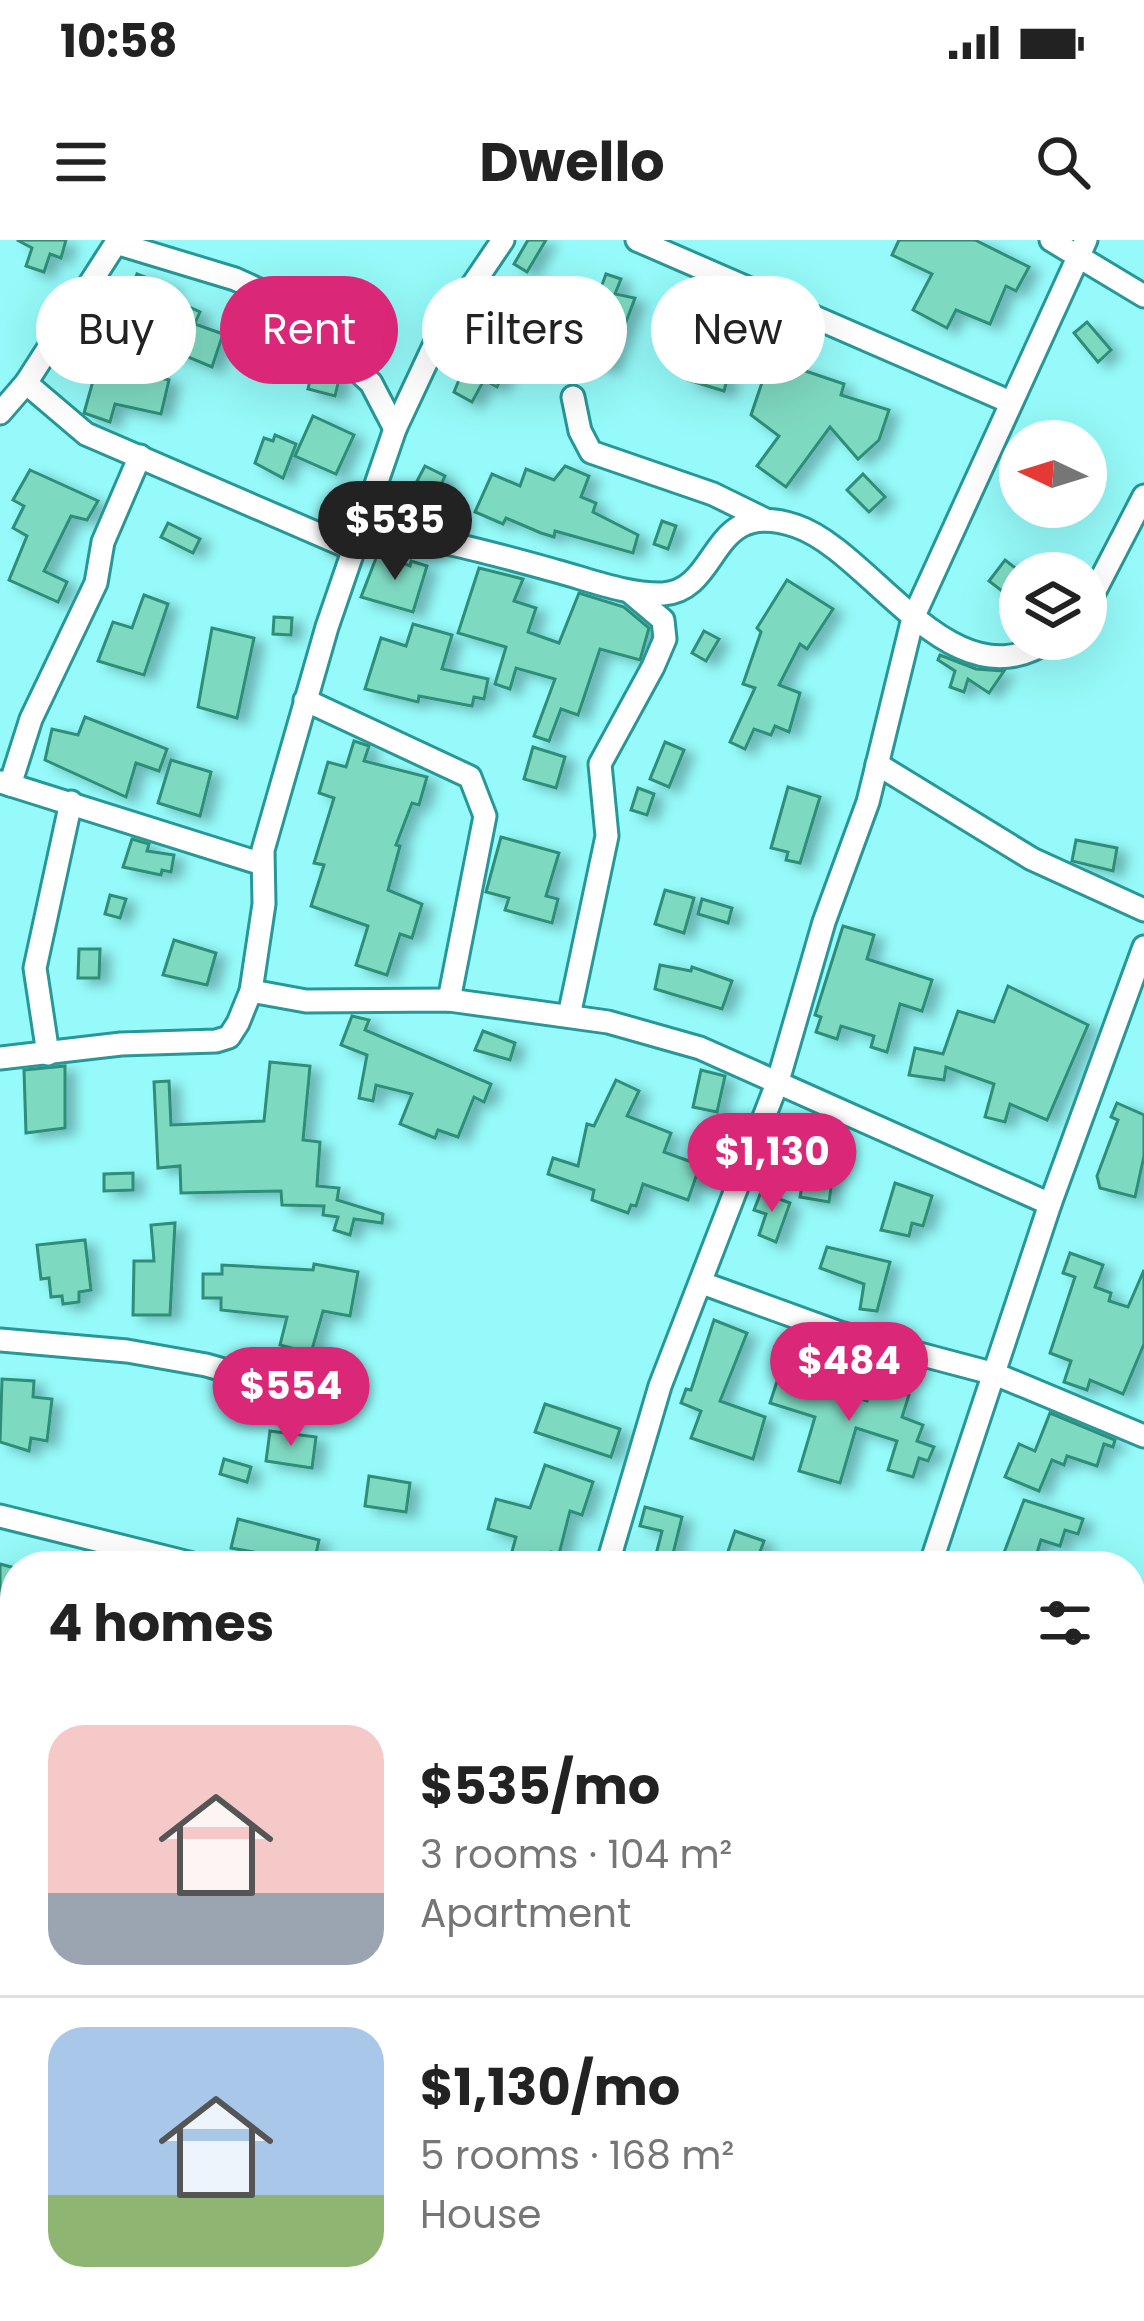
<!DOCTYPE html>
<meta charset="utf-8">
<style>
:root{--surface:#fff;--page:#f2f2f2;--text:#222;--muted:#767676;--line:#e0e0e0;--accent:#db2777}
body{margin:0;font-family:Poppins,sans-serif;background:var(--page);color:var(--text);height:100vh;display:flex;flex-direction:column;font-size:45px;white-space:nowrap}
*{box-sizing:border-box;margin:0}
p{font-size:39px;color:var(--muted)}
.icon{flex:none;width:66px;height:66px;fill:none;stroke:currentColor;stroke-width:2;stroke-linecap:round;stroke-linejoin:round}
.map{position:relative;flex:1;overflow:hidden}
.panel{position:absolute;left:0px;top:1311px;width:1146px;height:771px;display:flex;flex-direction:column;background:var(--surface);border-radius:48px 48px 0 0;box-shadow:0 12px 48px #0002}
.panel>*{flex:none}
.top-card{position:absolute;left:36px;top:36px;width:1074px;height:108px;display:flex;gap:24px}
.needle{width:78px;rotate:274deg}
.fabs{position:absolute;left:999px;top:180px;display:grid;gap:24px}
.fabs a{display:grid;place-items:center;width:108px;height:108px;border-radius:50%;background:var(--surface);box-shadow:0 12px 48px #0002;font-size:60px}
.price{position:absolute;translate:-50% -102px;padding:0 27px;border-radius:42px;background:var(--accent);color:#fff;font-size:39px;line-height:78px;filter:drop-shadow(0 3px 6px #0008)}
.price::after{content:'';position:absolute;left:50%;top:72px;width:36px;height:27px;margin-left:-18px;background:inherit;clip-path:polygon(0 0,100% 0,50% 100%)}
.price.current{background:#222;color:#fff}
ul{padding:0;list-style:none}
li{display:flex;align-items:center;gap:36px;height:300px;padding:0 48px}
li+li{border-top:3px solid var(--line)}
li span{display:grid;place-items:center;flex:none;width:336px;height:240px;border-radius:36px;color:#555}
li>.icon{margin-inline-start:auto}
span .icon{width:144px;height:144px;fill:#fffc;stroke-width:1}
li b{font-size:51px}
h2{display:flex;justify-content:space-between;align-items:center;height:144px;padding:0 48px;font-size:51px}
.chip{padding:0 42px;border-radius:54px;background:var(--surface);box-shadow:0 12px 48px #0002;font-size:42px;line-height:108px}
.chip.current{background:var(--accent);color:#fff}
.status{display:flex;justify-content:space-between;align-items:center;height:84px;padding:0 60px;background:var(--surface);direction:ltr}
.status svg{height:33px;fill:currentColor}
header{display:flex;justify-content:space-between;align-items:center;height:156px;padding:0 48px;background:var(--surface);font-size:54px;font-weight:700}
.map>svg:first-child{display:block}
.building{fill:#7ed9c1;stroke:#2d8e78;stroke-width:3;filter:url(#shadow)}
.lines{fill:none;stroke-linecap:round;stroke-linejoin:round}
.minor-casing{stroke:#289797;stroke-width:27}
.tertiary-casing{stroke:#289797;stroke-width:30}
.minor{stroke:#fff;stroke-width:21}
.tertiary{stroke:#fff;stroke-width:24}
</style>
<div class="status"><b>10:58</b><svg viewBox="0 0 49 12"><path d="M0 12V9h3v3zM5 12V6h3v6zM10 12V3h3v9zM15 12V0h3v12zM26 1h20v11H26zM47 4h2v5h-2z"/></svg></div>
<header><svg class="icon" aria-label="menu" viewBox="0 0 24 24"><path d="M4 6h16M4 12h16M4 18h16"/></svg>Dwello<svg class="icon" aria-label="search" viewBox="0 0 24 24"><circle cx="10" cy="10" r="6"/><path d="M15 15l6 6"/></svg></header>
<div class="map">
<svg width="1144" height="2081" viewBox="0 0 1144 2081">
<defs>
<filter id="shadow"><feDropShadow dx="10" dy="5.5" stdDeviation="6" flood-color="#0004"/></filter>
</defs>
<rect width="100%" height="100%" fill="#95faf9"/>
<g class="building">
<polygon points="17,0 66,0 61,18 50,14 44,32 26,26 32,8"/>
<polygon points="528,0 546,0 527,32 514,24"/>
<polygon points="899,0 975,0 1029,27 1016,51 1006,46 990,84 956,70 947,88 913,70 932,34 892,15"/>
<polygon points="137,34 172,47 168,57 200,72 195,83 181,79 223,94 212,127 152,102 166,72 128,57"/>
<polygon points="606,34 621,39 615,54 635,58 609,127 555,113 557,105 537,99 540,90 514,82 531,41 566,52 557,81 586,89"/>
<polygon points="102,52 118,58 110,83 89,75"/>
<polygon points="713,59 752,67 743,96 705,84"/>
<polygon points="1087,82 1111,110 1098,122 1074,93"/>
<polygon points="481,86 498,94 490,110 504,117 499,128 504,132 497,147 484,140 472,162 454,152"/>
<polygon points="105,98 132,105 125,130 169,140 161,174 115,164 110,182 84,173"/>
<polygon points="316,115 340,135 335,156 308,149"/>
<polygon points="770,119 844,144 841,155 889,170 879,200 858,219 830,187 786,247 757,226 779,196 751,175"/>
<polygon points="693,126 728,136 724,151 688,140"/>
<polygon points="313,176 354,195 336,234 295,216"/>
<polygon points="275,195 296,204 283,238 255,223 264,198 273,201"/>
<polygon points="425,226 445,236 441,245 449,249 436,274 422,267 431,248 417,241"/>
<polygon points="565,226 589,236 581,257 596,263 593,272 638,295 633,313 555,291 554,297 541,293 506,278 503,284 475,272 492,234 520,246 526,229 554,240"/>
<polygon points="30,230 98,261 87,280 71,276 44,331 67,342 58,362 9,340 27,296 13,288 24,266 13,260"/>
<polygon points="863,234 885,257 869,272 847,250"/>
<polygon points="662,281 676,286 668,309 654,304"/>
<polygon points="168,283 200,299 193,313 161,297"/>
<polygon points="378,313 410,326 411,321 427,326 413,372 361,357"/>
<polygon points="1005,320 1018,330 1002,351 989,341"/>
<polygon points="479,328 523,339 514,361 536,368 528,392 559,403 579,353 624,367 649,388 640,420 600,409 578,475 561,469 549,501 534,496 555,439 516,428 510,449 495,444 506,407 458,393"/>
<polygon points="787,340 833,369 807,409 800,404 779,445 800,453 789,492 775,486 771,495 754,489 745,509 730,502 755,448 743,444 761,392 757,388"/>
<polygon points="144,355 168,364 144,435 98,421 113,382 132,388"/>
<polygon points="274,377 292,378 291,395 273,394"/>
<polygon points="413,384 452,395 442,429 488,439 484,459 474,457 472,466 419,456 418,462 365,449 381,398 406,406"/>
<polygon points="212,388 254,398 237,478 198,467"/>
<polygon points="704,391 719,399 706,421 692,413"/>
<polygon points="940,415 976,429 1004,431 989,453 968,439 964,452 950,447 955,431 938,420"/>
<polygon points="85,477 167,509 159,531 136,523 126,557 45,520 52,489 78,495"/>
<polygon points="354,501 369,506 364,521 427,537 419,565 412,563 396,605 400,606 388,650 422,664 412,698 400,694 387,735 356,725 368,686 311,666 324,625 314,623 334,558 319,553 328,522 346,527"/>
<polygon points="665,502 684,510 669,547 650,539"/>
<polygon points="533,507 565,517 556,548 524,539"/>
<polygon points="171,520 211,532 200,576 158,563"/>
<polygon points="788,547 820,557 800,623 786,620 788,612 771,608"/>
<polygon points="638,548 654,554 647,575 631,570"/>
<polygon points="501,597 559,613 546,656 558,659 552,683 505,670 509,658 486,652"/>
<polygon points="132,599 149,604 147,611 174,615 171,632 162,630 161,635 123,627"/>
<polygon points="1076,600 1117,608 1113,631 1072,621"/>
<polygon points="665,650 694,658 684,693 655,684"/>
<polygon points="110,655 126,659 120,678 105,674"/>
<polygon points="702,659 732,668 728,683 698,674"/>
<polygon points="843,686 874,695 867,719 932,740 922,771 900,764 887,812 871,807 874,796 841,786 837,799 816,792 821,777 815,775"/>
<polygon points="174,700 216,713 207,745 163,735"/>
<polygon points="79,709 100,709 99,738 78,738"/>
<polygon points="660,725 691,731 692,727 732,741 722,769 655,749"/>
<polygon points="1008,746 1088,785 1047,880 1010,864 1005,882 985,877 994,844 946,827 944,840 909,835 915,808 943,814 958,771 994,782"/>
<polygon points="352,776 369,780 365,790 491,844 484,862 474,857 458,897 438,890 435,898 400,884 412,854 376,845 373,861 359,858 367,815 341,805"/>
<polygon points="483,791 515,803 510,820 475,810"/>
<polygon points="270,822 310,826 303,900 320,902 317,946 339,948 337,960 383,974 382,983 354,979 350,995 334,990 338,977 323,975 324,966 282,965 281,951 181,953 180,926 158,928 154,842 169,841 171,885 264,881"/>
<polygon points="65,826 65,888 26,893 24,830"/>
<polygon points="701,830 725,836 717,872 693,867"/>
<polygon points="616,840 639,851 627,876 671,893 664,912 700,925 688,960 643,944 636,966 631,965 628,973 592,960 594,950 548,934 553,918 578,926 587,884 594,886"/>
<polygon points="1117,863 1144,875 1144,916 1135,957 1100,948 1097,936 1118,880 1111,877"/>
<polygon points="133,933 133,950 104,951 104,934"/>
<polygon points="804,936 832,941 829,962 800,957"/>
<polygon points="895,943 932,956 923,986 912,983 909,996 881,990"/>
<polygon points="761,952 790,963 776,1002 759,995 766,974 754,970"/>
<polygon points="175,983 170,1075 133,1075 134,1021 154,1021 151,985"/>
<polygon points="85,1000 91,1050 79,1052 79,1062 63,1064 62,1056 51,1057 49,1038 41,1039 37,1005"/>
<polygon points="827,1007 890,1022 877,1071 860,1069 864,1044 820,1028"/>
<polygon points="1070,1013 1103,1025 1095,1047 1111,1053 1109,1061 1128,1067 1144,1030 1144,1104 1123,1154 1090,1140 1087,1150 1064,1142 1071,1121 1050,1113 1075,1037 1063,1033"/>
<polygon points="314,1024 358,1032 350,1076 323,1071 311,1113 280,1105 287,1077 221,1070 221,1058 203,1058 203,1034 222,1034 222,1025 313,1030"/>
<polygon points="714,1080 747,1093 720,1161 765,1177 753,1219 691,1198 701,1171 681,1163 686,1149 691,1150"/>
<polygon points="782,1126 808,1135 806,1142 867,1161 873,1143 909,1155 902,1177 923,1185 917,1201 934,1207 928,1221 919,1218 913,1237 888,1230 897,1201 856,1188 840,1243 799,1231 815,1177 770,1163"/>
<polygon points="2,1139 34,1141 33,1157 52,1159 47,1201 31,1198 29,1211 0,1202"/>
<polygon points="545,1164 620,1189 611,1217 535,1192"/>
<polygon points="1050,1173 1115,1200 1113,1207 1104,1204 1097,1226 1067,1216 1064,1225 1052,1220 1039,1251 1005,1237 1019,1204 1035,1211"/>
<polygon points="270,1191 316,1197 312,1228 266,1221"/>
<polygon points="224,1219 251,1227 247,1242 220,1234"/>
<polygon points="545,1225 593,1242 582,1275 570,1271 559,1314 551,1312 547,1326 508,1326 516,1297 488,1289 496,1259 530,1268"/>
<polygon points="369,1236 410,1243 406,1272 365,1266"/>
<polygon points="1024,1260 1083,1279 1078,1294 1065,1290 1060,1306 1041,1300 1033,1326 999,1326"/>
<polygon points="645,1267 682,1277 670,1326 653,1326 662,1291 640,1286"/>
<polygon points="238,1279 319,1300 314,1323 231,1308"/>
<polygon points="735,1291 764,1301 760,1312 792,1326 723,1326"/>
<polygon points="0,1324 15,1328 15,1390 0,1386"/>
<polygon points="15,1808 15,1871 0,1865 0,1843"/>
<polygon points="0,2061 15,2064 15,2081 0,2081"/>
</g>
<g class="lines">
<defs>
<g id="minor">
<polyline points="637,0 1010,162"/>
<polyline points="1051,0 1144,56"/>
<polyline points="116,3 235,39 305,71 327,103 371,143 395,189"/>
<polyline points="26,143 86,194 353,309"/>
<polyline points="573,157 580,191 591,212 713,254 764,279"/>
<polyline points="0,173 26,143 118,0"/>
<path d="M360,290C427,295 491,313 556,331C590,340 627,355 663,354C722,350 708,256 796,286C873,312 953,469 1051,399"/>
<polyline points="1086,368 1144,256"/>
<polyline points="305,460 470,537 485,576 449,760"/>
<polyline points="877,524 1032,619 1144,670"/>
<polyline points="1,542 262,624"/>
<polyline points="10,545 31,479 96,343 103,302 140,216"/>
<polyline points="251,751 306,761 449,760 608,782 700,808 1050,964"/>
<polyline points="569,776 607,596 600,524 653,427 665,399 663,380 631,353"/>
<polyline points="48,814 35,728 71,562"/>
<polyline points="0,818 121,804 216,801 229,797 238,783 251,751 264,664 263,610 327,387 395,189 440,93 503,0"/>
<polyline points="702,1043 840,1093 995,1134 1144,1196"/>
<polyline points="0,1100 127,1111 206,1125 312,1155"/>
<polyline points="0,1276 201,1326"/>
<polyline points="607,1326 660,1146 778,841 824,682 868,562 913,378 1086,0"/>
<polyline points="930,1326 1050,964 1144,707"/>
<polyline points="1131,1427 1144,1381"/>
<polyline points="0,1498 15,1503"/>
<polyline points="1131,1624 1144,1628"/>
<polyline points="0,1727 15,1732"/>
<polyline points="888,2067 920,2081"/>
<polyline points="210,2081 214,2067"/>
<polyline points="1137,2081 1144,2062"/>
</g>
<g id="tertiary">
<polyline points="0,1983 15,1988"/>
<polyline points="264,2067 307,2081"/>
</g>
</defs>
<use href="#minor" class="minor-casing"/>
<use href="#tertiary" class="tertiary-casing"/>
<use href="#minor" class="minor"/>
<use href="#tertiary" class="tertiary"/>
</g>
</svg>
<div class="fabs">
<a><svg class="needle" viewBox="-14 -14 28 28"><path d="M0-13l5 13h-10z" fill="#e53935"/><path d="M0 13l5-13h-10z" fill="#767676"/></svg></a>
<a><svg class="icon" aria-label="layers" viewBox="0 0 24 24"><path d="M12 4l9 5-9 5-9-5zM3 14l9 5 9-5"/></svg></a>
</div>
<b class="price current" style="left:395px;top:343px">$535</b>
<b class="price" style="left:772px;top:975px">$1,130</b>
<b class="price" style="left:849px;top:1184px">$484</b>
<b class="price" style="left:291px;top:1209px">$554</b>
<div class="top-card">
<a class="chip">Buy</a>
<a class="chip current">Rent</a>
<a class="chip">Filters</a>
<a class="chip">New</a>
</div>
<section class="panel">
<h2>4 homes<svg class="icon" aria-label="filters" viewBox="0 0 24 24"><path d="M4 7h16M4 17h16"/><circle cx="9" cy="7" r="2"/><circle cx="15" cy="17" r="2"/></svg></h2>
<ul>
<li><span style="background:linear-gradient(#f6c9c9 70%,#9aa5b1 0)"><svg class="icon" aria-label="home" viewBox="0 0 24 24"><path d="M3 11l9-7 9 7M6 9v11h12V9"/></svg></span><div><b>$535/mo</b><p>3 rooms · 104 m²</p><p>Apartment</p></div></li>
<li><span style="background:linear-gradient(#a9c7e8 70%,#8fb573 0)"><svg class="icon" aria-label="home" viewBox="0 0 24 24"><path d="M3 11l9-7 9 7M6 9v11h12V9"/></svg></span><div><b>$1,130/mo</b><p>5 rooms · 168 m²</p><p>House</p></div></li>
</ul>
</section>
</div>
